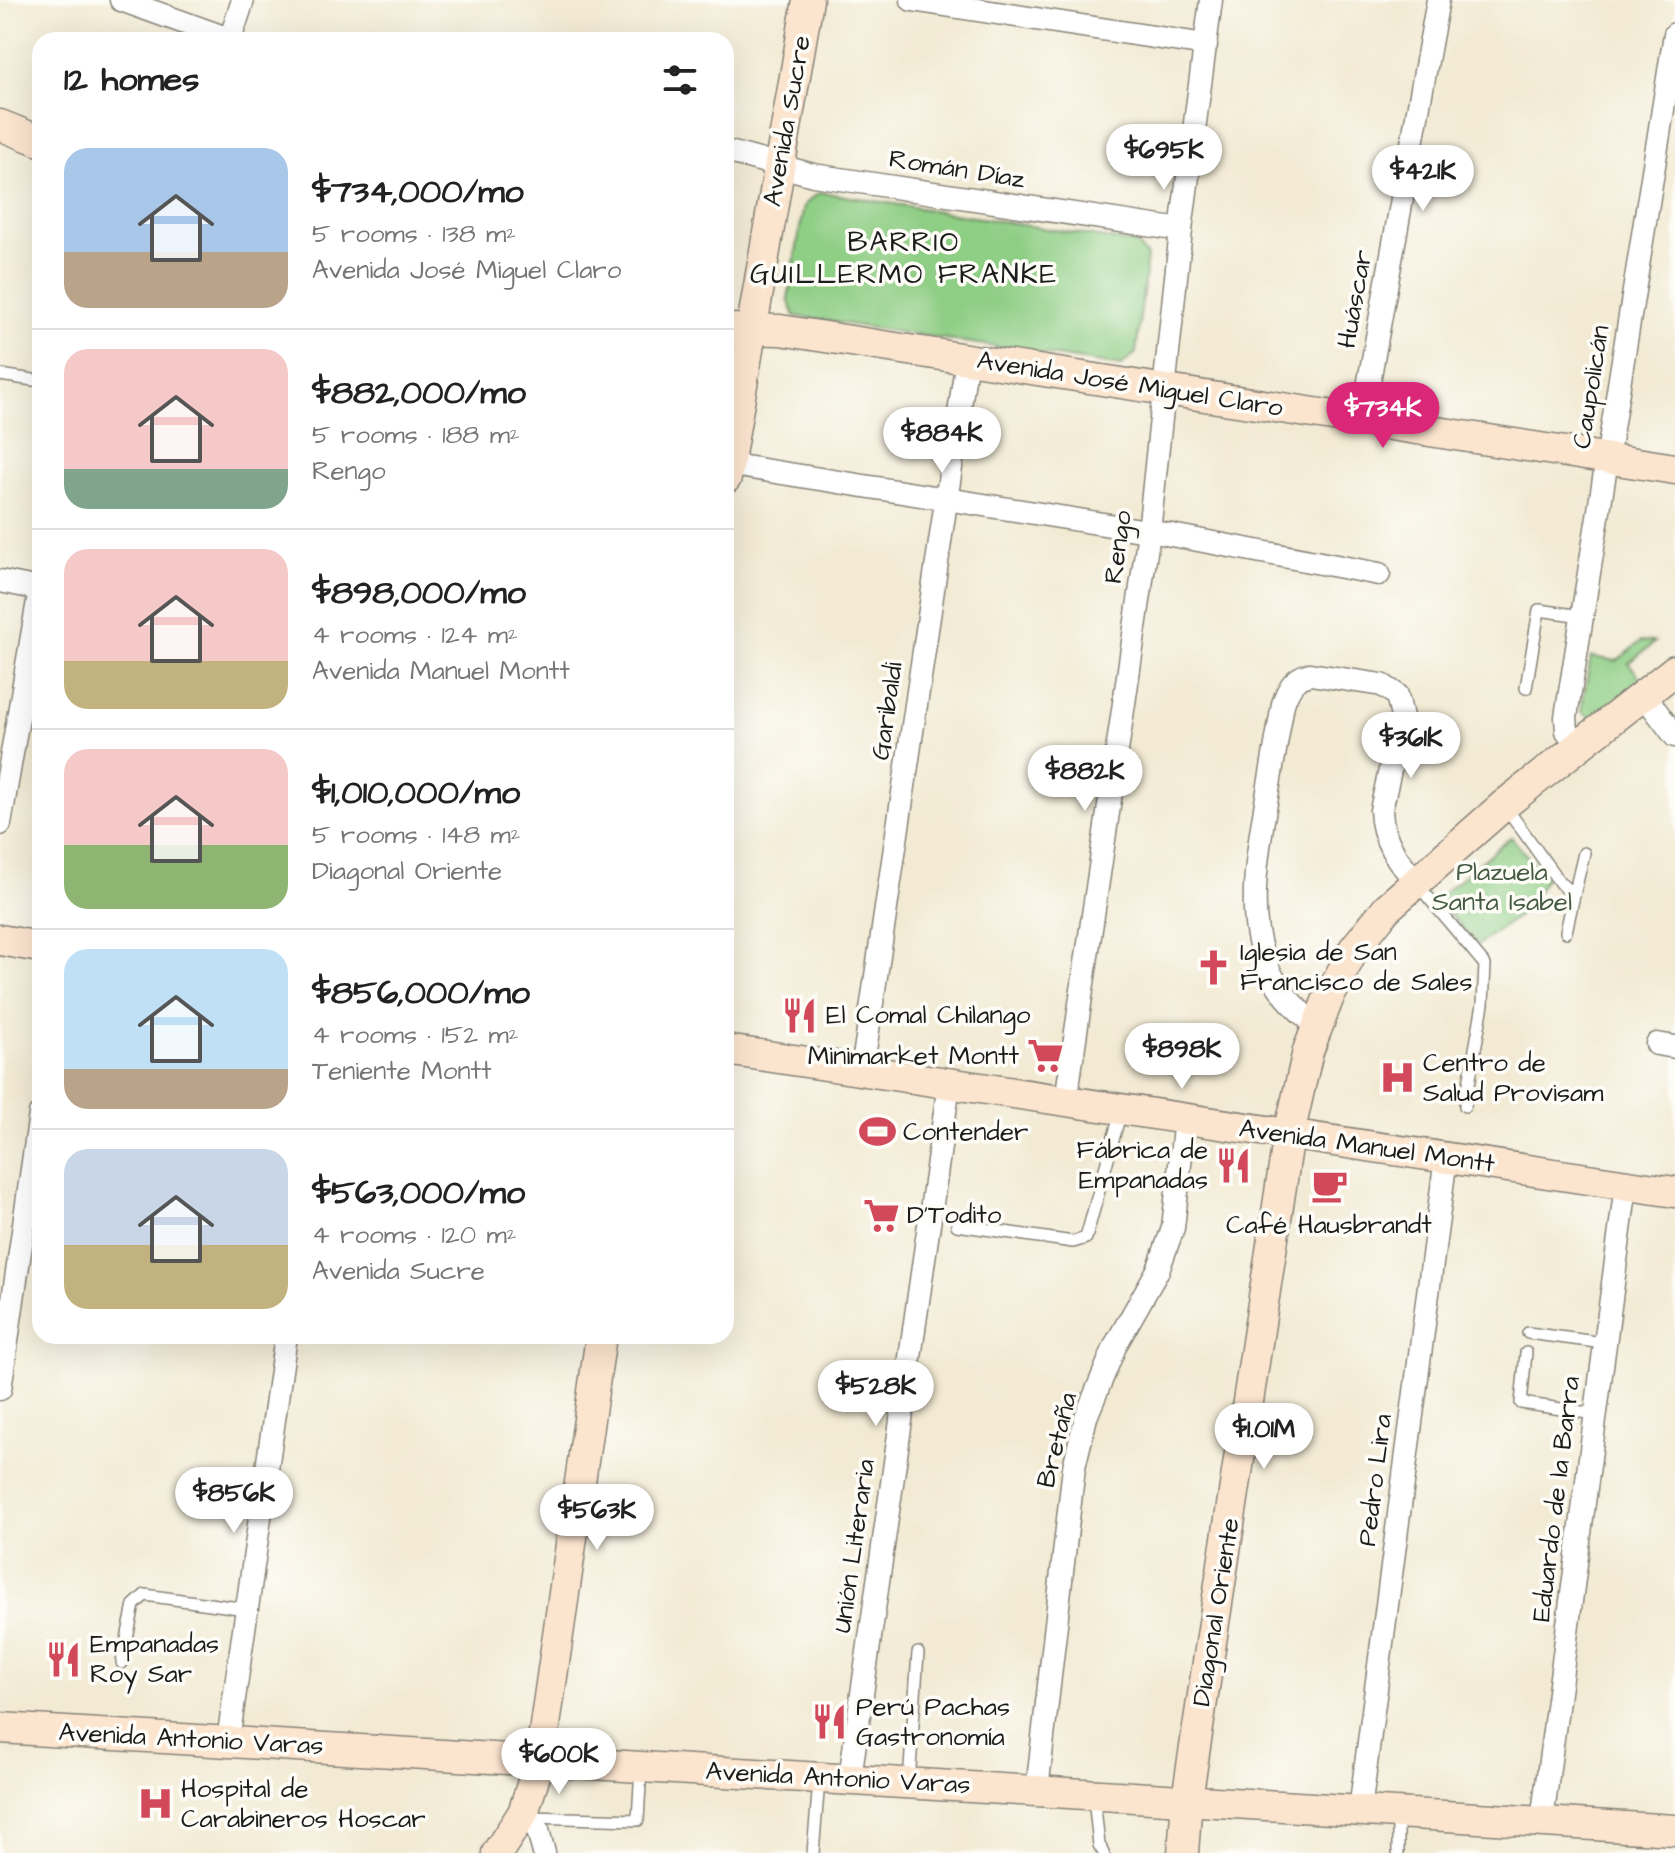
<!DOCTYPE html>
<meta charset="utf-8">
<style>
:root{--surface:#fff;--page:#f2f2f2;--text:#222;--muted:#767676;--line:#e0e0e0;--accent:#db2777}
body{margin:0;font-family:"Architects Daughter",sans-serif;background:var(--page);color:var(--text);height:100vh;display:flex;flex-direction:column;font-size:30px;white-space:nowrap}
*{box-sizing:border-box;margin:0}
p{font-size:26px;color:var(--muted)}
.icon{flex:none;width:44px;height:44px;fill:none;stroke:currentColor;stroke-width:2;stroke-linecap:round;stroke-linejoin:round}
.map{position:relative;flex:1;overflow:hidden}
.side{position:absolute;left:32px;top:32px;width:702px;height:1312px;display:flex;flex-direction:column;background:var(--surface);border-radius:24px;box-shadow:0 8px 32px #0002}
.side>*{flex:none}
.price{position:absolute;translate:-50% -68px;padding:0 18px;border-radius:28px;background:#fff;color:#222;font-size:26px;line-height:52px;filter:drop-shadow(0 2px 4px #0008)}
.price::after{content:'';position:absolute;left:50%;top:48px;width:24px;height:18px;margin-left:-12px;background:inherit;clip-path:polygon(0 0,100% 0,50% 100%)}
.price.current{background:var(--accent);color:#fff}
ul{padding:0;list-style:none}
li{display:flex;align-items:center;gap:24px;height:200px;padding:0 32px}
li+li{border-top:2px solid var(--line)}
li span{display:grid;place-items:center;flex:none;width:224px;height:160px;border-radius:24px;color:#555}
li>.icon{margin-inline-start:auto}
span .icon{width:96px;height:96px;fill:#fffc;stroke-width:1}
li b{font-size:34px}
h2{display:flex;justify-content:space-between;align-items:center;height:96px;padding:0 32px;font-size:34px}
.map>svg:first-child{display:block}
.green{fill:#8fce85;stroke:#567550;stroke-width:2}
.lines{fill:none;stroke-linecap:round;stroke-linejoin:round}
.lane-casing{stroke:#878378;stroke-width:14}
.street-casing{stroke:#878378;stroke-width:25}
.secondary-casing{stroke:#878378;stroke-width:33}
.lane{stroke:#fff;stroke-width:11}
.street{stroke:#fff;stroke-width:22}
.secondary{stroke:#fce5cf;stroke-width:30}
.labels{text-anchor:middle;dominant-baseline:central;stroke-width:7;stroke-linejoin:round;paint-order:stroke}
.street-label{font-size:26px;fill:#1c1c1c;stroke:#fdfcf7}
.park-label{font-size:26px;fill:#445a41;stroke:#fdfcf7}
.poi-label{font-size:26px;fill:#1c1c1c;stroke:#fdfcf7;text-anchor:start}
.neighbourhood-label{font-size:28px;letter-spacing:2px;fill:#1c1c1c;stroke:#fdfcf7}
</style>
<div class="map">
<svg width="1675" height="1853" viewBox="0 0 1675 1853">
<rect width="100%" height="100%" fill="#fdfcf7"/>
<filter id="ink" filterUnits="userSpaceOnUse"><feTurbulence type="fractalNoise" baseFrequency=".0125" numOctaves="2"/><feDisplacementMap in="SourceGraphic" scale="16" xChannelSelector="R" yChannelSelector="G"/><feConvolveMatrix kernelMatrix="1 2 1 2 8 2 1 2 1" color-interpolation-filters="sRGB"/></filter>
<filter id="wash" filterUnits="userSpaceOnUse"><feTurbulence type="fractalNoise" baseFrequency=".006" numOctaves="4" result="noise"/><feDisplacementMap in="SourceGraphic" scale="32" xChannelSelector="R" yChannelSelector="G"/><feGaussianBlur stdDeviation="1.8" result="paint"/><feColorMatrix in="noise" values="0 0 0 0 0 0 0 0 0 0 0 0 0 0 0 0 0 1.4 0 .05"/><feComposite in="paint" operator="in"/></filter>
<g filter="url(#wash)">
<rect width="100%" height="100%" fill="#f2ead3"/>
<g class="green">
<polygon points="820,192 1135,243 1147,256 1136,353 1121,366 795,316 788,299 804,205"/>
<polygon points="1641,641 1655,642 1629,663 1643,682 1592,719 1581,711 1591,657 1617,661"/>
<polygon points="1511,837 1546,878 1526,910 1478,945 1436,899"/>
</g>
</g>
<g filter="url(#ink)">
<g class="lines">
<defs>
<g id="lane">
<polyline points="0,375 40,381"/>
<polyline points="1526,688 1539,610 1582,616"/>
<polyline points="1505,806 1560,883 1574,895 1584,853"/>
<polyline points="1418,885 1485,965 1483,1004 1465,1106"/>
<polyline points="1566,932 1574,895"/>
<polyline points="957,1225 1073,1242 1086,1238 1121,1111"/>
<polyline points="1528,1333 1604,1343"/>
<polyline points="1526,1353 1521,1403 1595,1414"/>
<polyline points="122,1663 134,1605 145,1595 246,1609"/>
<polyline points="909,1782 918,1653"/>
<polyline points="1094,1798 1099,1845 1104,1853"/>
<polyline points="529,1817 638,1820 641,1767"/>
<polyline points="813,1853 819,1781"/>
<polyline points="1398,1853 1398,1817"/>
</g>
<g id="street">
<polyline points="121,0 232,40"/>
<polyline points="912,0 1206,45"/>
<polyline points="230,40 243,0"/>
<polyline points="726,151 813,175 1181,230"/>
<polyline points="1362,420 1438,0"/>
<polyline points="726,464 1166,534 1379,574"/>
<polyline points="0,581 40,589"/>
<polyline points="1644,695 1675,736"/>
<polyline points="1579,745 1567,731 1566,717 1675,34"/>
<polyline points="0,824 40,589"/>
<path d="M1316,1025C1243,970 1250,902 1263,820C1270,781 1276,743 1283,704C1288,689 1293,678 1310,674L1382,685L1397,695L1402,717L1381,810C1382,840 1397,861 1417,882"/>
<polyline points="1657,1044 1675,1047"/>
<polyline points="862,1071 967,359"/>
<polyline points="1066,1100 1149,532 1181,230 1211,0"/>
<polyline points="0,1389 40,1114"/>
<polyline points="228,1741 286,1336"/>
<polyline points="850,1778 949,1084"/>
<polyline points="1037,1790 1074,1467 1086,1417 1116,1344 1158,1270 1173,1228 1185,1119"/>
<polyline points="1360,1810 1446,1157"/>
<polyline points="523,1813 538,1830 544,1853"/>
<polyline points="1542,1821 1626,1185"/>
</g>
<g id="secondary">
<polyline points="0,125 40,141"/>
<polyline points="726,329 780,330 1675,469"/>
<polyline points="726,478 808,0"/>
<polyline points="0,940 40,947"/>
<polyline points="726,1050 1675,1192"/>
<polyline points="0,1728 1675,1830"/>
<polyline points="497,1853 523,1813 540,1760 601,1336"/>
<polyline points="1183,1853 1187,1799 1289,1134 1308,1051 1328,999 1354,949 1387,908 1504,805 1675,670"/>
</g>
</defs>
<use href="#lane" class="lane-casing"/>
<use href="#street" class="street-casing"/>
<use href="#secondary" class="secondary-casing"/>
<use href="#lane" class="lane"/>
<use href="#street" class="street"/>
<use href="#secondary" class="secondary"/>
</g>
</g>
<defs>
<symbol id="church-bare" viewBox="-9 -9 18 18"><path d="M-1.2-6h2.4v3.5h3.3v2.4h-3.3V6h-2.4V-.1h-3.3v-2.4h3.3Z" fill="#d1495b" stroke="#fdfcf7" stroke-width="2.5" paint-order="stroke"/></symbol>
<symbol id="restaurant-bare" viewBox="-9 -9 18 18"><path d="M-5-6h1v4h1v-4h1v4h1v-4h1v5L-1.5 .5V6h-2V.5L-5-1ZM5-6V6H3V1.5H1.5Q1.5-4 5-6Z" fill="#d1495b" stroke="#fdfcf7" stroke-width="2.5" paint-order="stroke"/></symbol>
<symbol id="supermarket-bare" viewBox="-9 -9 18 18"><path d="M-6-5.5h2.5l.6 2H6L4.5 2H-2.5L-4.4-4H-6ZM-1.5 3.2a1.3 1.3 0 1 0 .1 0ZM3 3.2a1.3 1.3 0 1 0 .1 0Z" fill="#d1495b" stroke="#fdfcf7" stroke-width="2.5" paint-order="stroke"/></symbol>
<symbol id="hospital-bare" viewBox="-9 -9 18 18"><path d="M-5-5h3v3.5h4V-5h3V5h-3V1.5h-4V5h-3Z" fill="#d1495b" stroke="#fdfcf7" stroke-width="2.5" paint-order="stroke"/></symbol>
<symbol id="stadium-bare" viewBox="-9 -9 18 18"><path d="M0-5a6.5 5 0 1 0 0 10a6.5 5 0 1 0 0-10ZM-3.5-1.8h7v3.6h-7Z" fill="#d1495b" stroke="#fdfcf7" stroke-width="2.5" paint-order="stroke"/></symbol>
<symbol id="cafe-bare" viewBox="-9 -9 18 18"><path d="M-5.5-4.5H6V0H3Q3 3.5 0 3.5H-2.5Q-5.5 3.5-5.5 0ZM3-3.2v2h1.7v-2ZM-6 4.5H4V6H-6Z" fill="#d1495b" stroke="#fdfcf7" stroke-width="2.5" paint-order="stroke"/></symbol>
</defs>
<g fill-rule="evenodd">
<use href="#church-bare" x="1188" y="942" width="51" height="51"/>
<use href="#restaurant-bare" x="774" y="990" width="51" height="51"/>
<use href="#supermarket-bare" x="1020" y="1030" width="51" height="51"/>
<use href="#hospital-bare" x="1372" y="1052" width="51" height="51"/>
<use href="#stadium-bare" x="852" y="1106" width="51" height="51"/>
<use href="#restaurant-bare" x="1208" y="1140" width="51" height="51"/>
<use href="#cafe-bare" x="1304" y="1160" width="51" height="51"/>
<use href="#supermarket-bare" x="856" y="1190" width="51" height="51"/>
<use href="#restaurant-bare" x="38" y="1634" width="51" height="51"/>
<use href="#restaurant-bare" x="804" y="1696" width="51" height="51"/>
<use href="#hospital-bare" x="130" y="1778" width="51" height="51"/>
</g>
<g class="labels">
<g class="street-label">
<text transform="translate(787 121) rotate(-80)">Avenida Sucre</text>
<text transform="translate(957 169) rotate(9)">Román Díaz</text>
<text transform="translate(1355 299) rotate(-80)">Huáscar</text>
<text transform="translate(1130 384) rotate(9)">Avenida José Miguel Claro</text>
<text transform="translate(1591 387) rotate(-81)">Caupolicán</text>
<text transform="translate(1118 547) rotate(-82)">Rengo</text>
<text transform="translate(887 711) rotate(-82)">Garibaldi</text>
<text transform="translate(1367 1146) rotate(8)">Avenida Manuel Montt</text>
<text transform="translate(1057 1440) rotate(-76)">Bretaña</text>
<text transform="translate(1375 1480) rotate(-83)">Pedro Lira</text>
<text transform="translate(1556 1499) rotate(-83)">Eduardo de la Barra</text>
<text transform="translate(854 1546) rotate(-82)">Unión Literaria</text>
<text transform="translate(1216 1612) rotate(-81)">Diagonal Oriente</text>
<text transform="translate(191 1739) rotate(3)">Avenida Antonio Varas</text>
<text transform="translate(838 1778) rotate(3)">Avenida Antonio Varas</text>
</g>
<g class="park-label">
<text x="1502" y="872">Plazuela<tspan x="1502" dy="30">Santa Isabel</tspan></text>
</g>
<g class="poi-label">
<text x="1240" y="952">Iglesia de San<tspan x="1240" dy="30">Francisco de Sales</tspan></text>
<text x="826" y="1015">El Comal Chilango</text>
<text x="1019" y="1056" text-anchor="end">Minimarket Montt</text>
<text x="1423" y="1063">Centro de<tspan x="1423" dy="30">Salud Provisam</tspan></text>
<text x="903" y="1132">Contender</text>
<text x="1208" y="1150" text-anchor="end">Fábrica de<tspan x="1208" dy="30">Empanadas</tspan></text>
<text x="907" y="1215">D'Todito</text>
<text x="1329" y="1225" text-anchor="middle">Café Hausbrandt</text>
<text x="90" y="1644">Empanadas<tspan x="90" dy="30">Roy Sar</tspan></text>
<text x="856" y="1707">Perú Pachas<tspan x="856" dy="30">Gastronomía</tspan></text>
<text x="181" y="1789">Hospital de<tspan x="181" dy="30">Carabineros Hoscar</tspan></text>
</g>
<g class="neighbourhood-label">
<text x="904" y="242">BARRIO<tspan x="904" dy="32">GUILLERMO FRANKE</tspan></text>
</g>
</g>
</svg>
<b class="price" style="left:1164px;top:192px">$695K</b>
<b class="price" style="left:1423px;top:213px">$421K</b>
<b class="price current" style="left:1383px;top:450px">$734K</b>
<b class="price" style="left:942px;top:475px">$884K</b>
<b class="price" style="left:1411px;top:780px">$361K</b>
<b class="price" style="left:1085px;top:813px">$882K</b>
<b class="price" style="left:1182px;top:1091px">$898K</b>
<b class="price" style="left:876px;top:1428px">$528K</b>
<b class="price" style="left:1264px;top:1471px">$1.01M</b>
<b class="price" style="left:234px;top:1535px">$856K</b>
<b class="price" style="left:597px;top:1552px">$563K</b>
<b class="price" style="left:559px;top:1796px">$600K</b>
<section class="side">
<h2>12 homes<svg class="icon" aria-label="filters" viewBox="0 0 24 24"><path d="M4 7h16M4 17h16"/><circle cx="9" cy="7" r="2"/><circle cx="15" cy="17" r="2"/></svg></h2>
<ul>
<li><span style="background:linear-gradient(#a9c7e8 65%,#b9a48a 0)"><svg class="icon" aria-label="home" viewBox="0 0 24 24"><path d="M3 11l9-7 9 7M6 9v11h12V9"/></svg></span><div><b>$734,000/mo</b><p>5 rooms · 138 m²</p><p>Avenida José Miguel Claro</p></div></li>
<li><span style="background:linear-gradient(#f6c9c9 75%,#7fa58c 0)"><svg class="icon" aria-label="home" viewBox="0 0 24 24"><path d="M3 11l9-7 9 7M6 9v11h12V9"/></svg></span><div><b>$882,000/mo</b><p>5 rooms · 188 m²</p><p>Rengo</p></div></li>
<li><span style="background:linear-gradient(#f6c9c9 70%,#c2b280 0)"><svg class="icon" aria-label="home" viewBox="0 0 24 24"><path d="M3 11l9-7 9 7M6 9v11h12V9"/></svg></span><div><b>$898,000/mo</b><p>4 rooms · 124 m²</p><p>Avenida Manuel Montt</p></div></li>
<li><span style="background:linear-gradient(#f6c9c9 60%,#8fb573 0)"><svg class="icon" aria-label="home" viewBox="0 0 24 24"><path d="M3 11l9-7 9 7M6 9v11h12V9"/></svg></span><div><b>$1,010,000/mo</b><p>5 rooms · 148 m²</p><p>Diagonal Oriente</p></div></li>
<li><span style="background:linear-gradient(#bfe0f5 75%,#b9a48a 0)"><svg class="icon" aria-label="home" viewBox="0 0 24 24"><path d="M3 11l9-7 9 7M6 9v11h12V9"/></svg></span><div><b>$856,000/mo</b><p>4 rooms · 152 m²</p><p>Teniente Montt</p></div></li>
<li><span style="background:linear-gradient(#c9d6e8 60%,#c2b280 0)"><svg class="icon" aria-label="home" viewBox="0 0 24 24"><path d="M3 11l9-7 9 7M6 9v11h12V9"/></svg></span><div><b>$563,000/mo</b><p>4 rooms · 120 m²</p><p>Avenida Sucre</p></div></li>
</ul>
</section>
</div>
